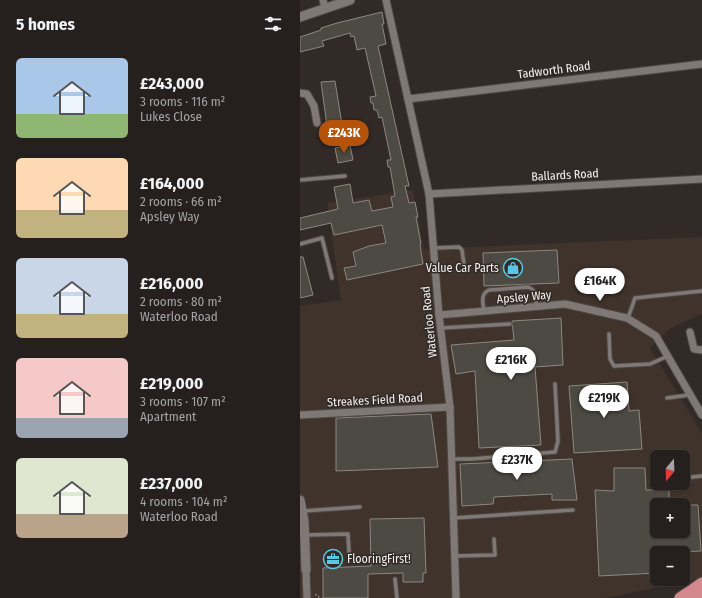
<!DOCTYPE html>
<meta charset="utf-8">
<style>
:root{--surface:#25201d;--page:#2d2826;--text:#f1f3f6;--muted:#a3a3a4;--line:#423e3b;--accent:#b45309}
body{margin:0;font-family:"Fira Sans Condensed",sans-serif;background:var(--page);color:var(--text);height:100vh;display:flex;flex-direction:column;font-size:15px;white-space:nowrap}
*{box-sizing:border-box;margin:0}
p{font-size:13px;color:var(--muted)}
.icon{flex:none;width:22px;height:22px;fill:none;stroke:currentColor;stroke-width:2;stroke-linecap:round;stroke-linejoin:round}
.map{position:relative;flex:1;overflow:hidden}
.drawer{display:flex;flex-direction:column;background:var(--surface);width:300px}
.drawer>*{flex:none}
.needle{width:26px;rotate:199deg}
.controls{position:absolute;left:350px;top:450px;display:grid;gap:8px}
.controls a{display:grid;place-items:center;width:40px;height:40px;border-radius:6px;background:var(--surface);box-shadow:0 1px 3px #0004,0 0 0 1px var(--line);font-size:20px}
.price{position:absolute;translate:-50% -34px;padding:0 9px;border-radius:14px;background:#fff;color:#222;font-size:13px;line-height:26px;filter:drop-shadow(0 1px 2px #0008)}
.price::after{content:'';position:absolute;left:50%;top:24px;width:12px;height:9px;margin-left:-6px;background:inherit;clip-path:polygon(0 0,100% 0,50% 100%)}
.price.selected{background:var(--accent);color:#fff}
ul{padding:0;list-style:none}
li{display:flex;align-items:center;gap:12px;height:100px;padding:0 16px}
li span{display:grid;place-items:center;flex:none;width:112px;height:80px;border-radius:6px;color:#555}
li>.icon{margin-inline-start:auto}
span .icon{width:48px;height:48px;fill:#fffc;stroke-width:1}
li b{font-size:17px}
h2{display:flex;justify-content:space-between;align-items:center;height:48px;padding:0 16px;font-size:17px}
main{display:flex;flex:1;min-height:0}
.map>svg:first-child{display:block}
.built{fill:#3f332c;fill-rule:evenodd}
.building{fill:#4d4a43;stroke:#8c8881}
.lines{fill:none;stroke-linecap:round;stroke-linejoin:round}
.service-casing{stroke:#4e4845;stroke-width:5.5}
.minor-casing{stroke:#4e4845;stroke-width:9}
.tertiary-casing{stroke:#4e4845;stroke-width:11}
.trunk-casing{stroke:#4e4845;stroke-width:13}
.path{stroke:#7f7977;stroke-width:1.5;stroke-dasharray:2 3;stroke-linecap:butt}
.service{stroke:#7f7874;stroke-width:3.5}
.minor{stroke:#7f7874;stroke-width:7}
.tertiary{stroke:#7f7874;stroke-width:9}
.trunk{stroke:#d4878d;stroke-width:11}
.labels{text-anchor:middle;dominant-baseline:central;stroke-width:3;stroke-linejoin:round;paint-order:stroke}
.street-label{font-size:12px;fill:#f4efed;stroke:#312a27}
.poi-label{font-size:12px;fill:#f4efed;stroke:#312a27;text-anchor:end}
</style>
<main>
<section class="drawer">
<h2>5 homes<svg class="icon" aria-label="filters" viewBox="0 0 24 24"><path d="M4 7h16M4 17h16"/><circle cx="9" cy="7" r="2"/><circle cx="15" cy="17" r="2"/></svg></h2>
<ul>
<li><span style="background:linear-gradient(#a9c7e8 70%,#8fb573 0)"><svg class="icon" aria-label="home" viewBox="0 0 24 24"><path d="M3 11l9-7 9 7M6 9v11h12V9"/></svg></span><div><b>£243,000</b><p>3 rooms · 116 m²</p><p>Lukes Close</p></div></li>
<li><span style="background:linear-gradient(#ffd9b3 65%,#c2b280 0)"><svg class="icon" aria-label="home" viewBox="0 0 24 24"><path d="M3 11l9-7 9 7M6 9v11h12V9"/></svg></span><div><b>£164,000</b><p>2 rooms · 66 m²</p><p>Apsley Way</p></div></li>
<li><span style="background:linear-gradient(#c9d6e8 70%,#c2b280 0)"><svg class="icon" aria-label="home" viewBox="0 0 24 24"><path d="M3 11l9-7 9 7M6 9v11h12V9"/></svg></span><div><b>£216,000</b><p>2 rooms · 80 m²</p><p>Waterloo Road</p></div></li>
<li><span style="background:linear-gradient(#f6c9c9 75%,#9aa5b1 0)"><svg class="icon" aria-label="home" viewBox="0 0 24 24"><path d="M3 11l9-7 9 7M6 9v11h12V9"/></svg></span><div><b>£219,000</b><p>3 rooms · 107 m²</p><p>Apartment</p></div></li>
<li><span style="background:linear-gradient(#dfe7d0 70%,#b9a48a 0)"><svg class="icon" aria-label="home" viewBox="0 0 24 24"><path d="M3 11l9-7 9 7M6 9v11h12V9"/></svg></span><div><b>£237,000</b><p>4 rooms · 104 m²</p><p>Waterloo Road</p></div></li>
</ul>
</section>
<div class="map">
<svg width="402" height="598" viewBox="0 0 402 598">
<rect width="100%" height="100%" fill="#312a27"/>
<path class="built" d="M113,190L124,249L402,237V314L369,329L350,348L402,433V579L305,598H0V306L41,300L27,203ZM357,457H383V483H357ZM357,505H383V531H357ZM357,553H383V579H357Z"/>
<g class="building">
<polygon points="82,12 84,24 82,24 86,44 78,46 109,186 105,186 109,203 115,202 118,217 116,217 121,244 120,245 123,264 47,280 44,268 56,266 53,252 69,246 86,243 82,225 34,235 31,223 0,230 0,218 38,209 34,187 50,184 53,203 69,200 72,211 93,207 91,197 95,196 90,167 88,167 87,160 91,160 82,117 79,118 77,110 74,110 73,103 71,103 70,97 76,96 65,48 57,50 54,36 51,37 50,33 22,41 24,46 0,52 0,37 21,30 21,28 37,23"/>
<polygon points="35,81 42,125 27,126 21,82"/>
<polygon points="50,145 53,160 38,163 35,148"/>
<polygon points="257,250 259,283 184,286 183,253"/>
<polygon points="0,257 3,257 13,295 0,298"/>
<polygon points="261,318 263,365 235,367 241,445 179,448 175,371 156,374 151,345 214,340 212,321"/>
<polygon points="327,382 329,411 339,410 342,449 274,453 269,386"/>
<polygon points="131,414 138,467 36,471 36,418"/>
<polygon points="272,459 277,500 252,500 252,494 194,497 193,504 162,506 160,464"/>
<polygon points="314,468 345,468 346,490 369,490 369,505 357,505 357,531 383,531 383,505 398,505 401,551 357,553 357,573 299,576 295,490 314,491"/>
<polygon points="124,518 126,573 123,573 123,582 103,582 103,573 68,574 68,598 23,598 23,568 71,566 70,519"/>
</g>
<g class="lines">
<defs>
<g id="service">
<polyline points="0,180 45,176"/>
<polyline points="0,244 22,238 32,278"/>
<polyline points="134,248 159,247 162,250 164,265"/>
<path d="M184,311C183,303 180,294 189,290L228,287C238,291 236,298 236,307"/>
<polyline points="328,318 335,298 402,291"/>
<polyline points="141,328 210,324"/>
<polyline points="309,334 310,359 314,366 350,364 368,356"/>
<polyline points="367,398 389,395"/>
<polyline points="152,459 172,459 255,452 258,441 255,384"/>
<polyline points="383,478 402,476"/>
<polyline points="356,479 357,479"/>
<polyline points="3,511 60,507"/>
<polyline points="154,518 273,510"/>
<polyline points="6,535 48,534 49,553"/>
<polyline points="155,556 195,555 194,539"/>
<polyline points="95,579 97,598"/>
</g>
<g id="minor">
<polyline points="23,0 25,8"/>
<polyline points="86,0 129,194 139,315 150,407 156,598"/>
<polyline points="0,93 7,94 14,106 17,123"/>
<polyline points="108,99 402,64"/>
<polyline points="129,194 402,179"/>
<polyline points="139,315 265,304 327,318 356,336 402,415"/>
<polyline points="390,332 394,349 402,350"/>
<polyline points="0,415 150,407"/>
<polyline points="6,570 7,598"/>
</g>
<g id="tertiary">
<polyline points="0,17 50,0"/>
<polyline points="0,500 4,521 6,570"/>
</g>
<g id="trunk">
<polyline points="380,598 402,583"/>
<polyline points="392,598 402,595"/>
</g>
</defs>
<use href="#service" class="service-casing"/>
<use href="#minor" class="minor-casing"/>
<use href="#tertiary" class="tertiary-casing"/>
<use href="#trunk" class="trunk-casing"/>
<polyline class="path" points="15,595 18,594 19,598"/>
<use href="#service" class="service"/>
<use href="#minor" class="minor"/>
<use href="#tertiary" class="tertiary"/>
<use href="#trunk" class="trunk"/>
</g>
<defs>
<symbol id="shop-ring" viewBox="-11 -11 22 22"><circle r="9.5" fill="#312a27" stroke="#59c8e5" stroke-width="1.5"/><path d="M-5-2.5h2.3a2.7 3.5 0 0 1 5.4 0H5L5.5 6h-11ZM-1.5-2.5h3a1.5 2.3 0 0 0-3 0Z" fill="#59c8e5"/></symbol>
<symbol id="office-ring" viewBox="-11 -11 22 22"><circle r="9.5" fill="#312a27" stroke="#59c8e5" stroke-width="1.5"/><path d="M-6-3h4V-5.5h4V-3h4V5H-6ZM-1-4.5V-3h2v-1.5ZM-6 0V1H6V0Z" fill="#59c8e5"/></symbol>
</defs>
<g fill-rule="evenodd">
<use href="#shop-ring" x="202" y="257" width="22" height="22"/>
<use href="#office-ring" x="22" y="548" width="22" height="22"/>
</g>
<g class="labels">
<g class="street-label">
<text transform="translate(254 70) rotate(-7)">Tadworth Road</text>
<text transform="translate(265 175) rotate(-3)">Ballards Road</text>
<text transform="translate(224 297) rotate(-5)">Apsley Way</text>
<text transform="translate(129 322) rotate(-96)">Waterloo Road</text>
<text transform="translate(75 400) rotate(-3)">Streakes Field Road</text>
</g>
<g class="poi-label">
<text x="199" y="268">Value Car Parts</text>
<text x="47" y="559" text-anchor="start">FlooringFirst!</text>
</g>
</g>
</svg>
<div class="controls">
<a><svg class="needle" viewBox="-14 -14 28 28"><path d="M0-13l5 13h-10z" fill="#e53935"/><path d="M0 13l5-13h-10z" fill="#a3a3a4"/></svg></a>
<a>+</a>
<a>−</a>
</div>
<b class="price selected" style="left:44px;top:154px">£243K</b>
<b class="price" style="left:300px;top:302px">£164K</b>
<b class="price" style="left:211px;top:381px">£216K</b>
<b class="price" style="left:304px;top:419px">£219K</b>
<b class="price" style="left:217px;top:481px">£237K</b>
</div>
</main>
